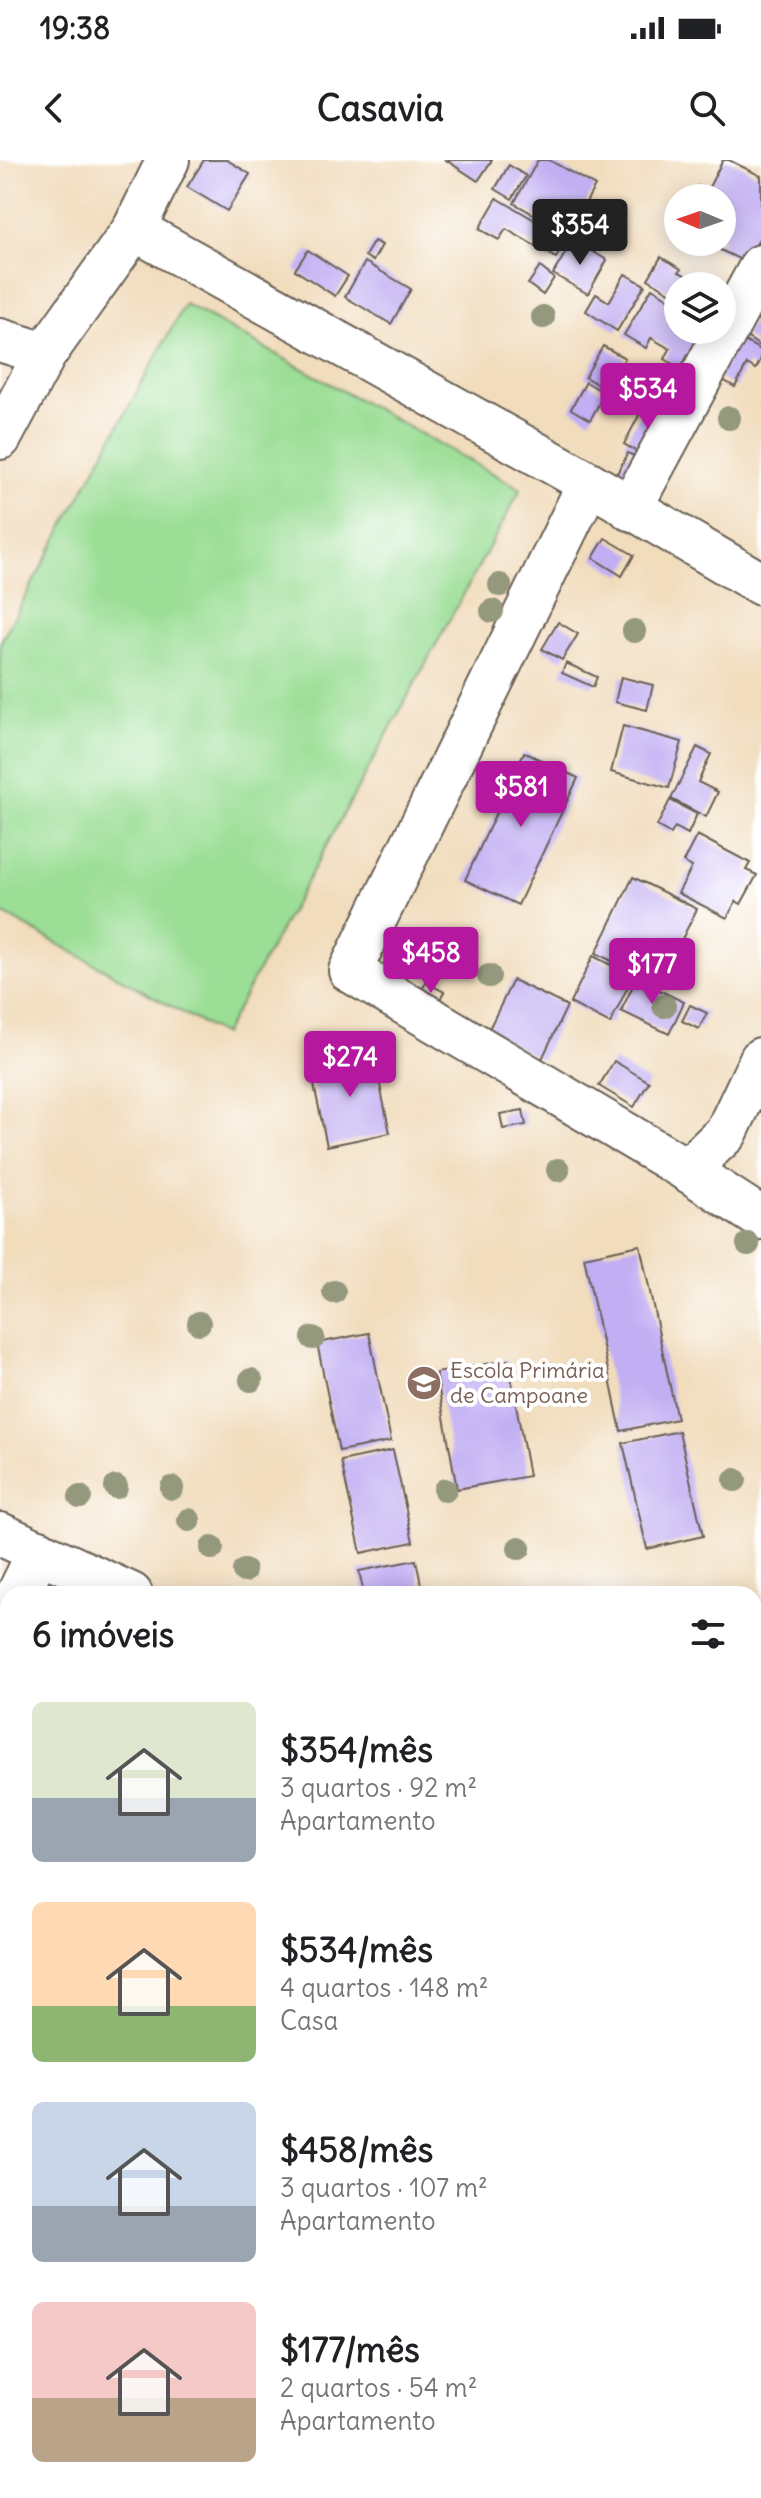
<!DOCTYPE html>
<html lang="pt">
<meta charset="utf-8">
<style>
:root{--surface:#fff;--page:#f2f2f2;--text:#202124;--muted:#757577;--accent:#b5179e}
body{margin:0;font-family:Delius,sans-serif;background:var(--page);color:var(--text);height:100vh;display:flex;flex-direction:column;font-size:30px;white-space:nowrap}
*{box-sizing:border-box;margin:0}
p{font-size:26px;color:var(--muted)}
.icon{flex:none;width:44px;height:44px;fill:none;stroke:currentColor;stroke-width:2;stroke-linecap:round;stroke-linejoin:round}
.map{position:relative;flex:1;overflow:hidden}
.panel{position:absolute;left:0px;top:1426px;width:762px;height:912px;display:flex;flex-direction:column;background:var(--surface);border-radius:24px 24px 0 0;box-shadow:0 4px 20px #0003}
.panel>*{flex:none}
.needle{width:52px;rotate:272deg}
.tools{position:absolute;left:664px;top:24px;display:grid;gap:16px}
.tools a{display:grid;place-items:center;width:72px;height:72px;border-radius:50%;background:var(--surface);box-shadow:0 4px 20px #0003;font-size:40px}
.price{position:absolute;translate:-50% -68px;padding:0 18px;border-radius:8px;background:var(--accent);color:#fff;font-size:26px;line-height:52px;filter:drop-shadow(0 2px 4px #0008)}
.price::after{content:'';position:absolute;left:50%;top:48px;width:24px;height:18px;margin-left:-12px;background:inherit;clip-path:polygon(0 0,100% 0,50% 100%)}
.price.active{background:#222;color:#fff}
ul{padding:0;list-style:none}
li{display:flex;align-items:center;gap:24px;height:200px;padding:0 32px}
li span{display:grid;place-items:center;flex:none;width:224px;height:160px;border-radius:12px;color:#555}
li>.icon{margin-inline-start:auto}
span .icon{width:96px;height:96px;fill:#fffc;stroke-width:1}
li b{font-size:34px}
h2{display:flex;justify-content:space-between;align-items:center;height:96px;padding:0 32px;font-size:34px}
.status{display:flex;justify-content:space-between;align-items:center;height:56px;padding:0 40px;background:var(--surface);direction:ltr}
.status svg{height:22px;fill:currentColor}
header{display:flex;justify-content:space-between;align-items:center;height:104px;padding:0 32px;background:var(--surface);font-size:36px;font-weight:800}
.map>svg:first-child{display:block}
.garden{fill:#9bde95;stroke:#5c7d58;stroke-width:2}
.building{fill:#c1aef3}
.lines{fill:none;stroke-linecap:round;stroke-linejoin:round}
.minor-casing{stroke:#675f54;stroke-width:46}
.minor{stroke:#fff;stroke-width:42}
.tree{fill:#94987b}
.labels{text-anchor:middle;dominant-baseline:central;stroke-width:8;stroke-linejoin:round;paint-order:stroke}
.education-label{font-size:22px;fill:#785e54;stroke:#fff;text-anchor:start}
</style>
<div class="status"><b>19:38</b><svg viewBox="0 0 49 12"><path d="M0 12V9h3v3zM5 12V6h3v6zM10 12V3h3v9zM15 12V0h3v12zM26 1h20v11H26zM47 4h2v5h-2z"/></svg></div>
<header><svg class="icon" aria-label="back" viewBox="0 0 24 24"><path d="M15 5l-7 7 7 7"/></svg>Casavia<svg class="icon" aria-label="search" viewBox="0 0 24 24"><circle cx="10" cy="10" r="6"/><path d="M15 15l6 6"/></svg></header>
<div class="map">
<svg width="761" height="2338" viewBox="0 0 761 2338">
<rect width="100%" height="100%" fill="#fff"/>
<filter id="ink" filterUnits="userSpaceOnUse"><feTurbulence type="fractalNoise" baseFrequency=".0125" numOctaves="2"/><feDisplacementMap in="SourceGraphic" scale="16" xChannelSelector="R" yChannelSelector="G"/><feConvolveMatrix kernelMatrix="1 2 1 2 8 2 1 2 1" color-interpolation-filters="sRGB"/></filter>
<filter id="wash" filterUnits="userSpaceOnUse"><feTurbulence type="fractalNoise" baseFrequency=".006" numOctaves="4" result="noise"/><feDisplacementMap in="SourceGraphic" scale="32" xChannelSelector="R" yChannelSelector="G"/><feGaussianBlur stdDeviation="1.8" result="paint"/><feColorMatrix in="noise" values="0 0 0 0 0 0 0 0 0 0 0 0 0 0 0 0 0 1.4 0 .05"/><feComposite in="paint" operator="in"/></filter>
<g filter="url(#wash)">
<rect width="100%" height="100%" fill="#f1dcbc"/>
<polygon class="garden" points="185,144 521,329 223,875 0,752 0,483"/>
<g id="blocks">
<g class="building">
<polygon points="204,0 227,0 250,14 227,51 187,27"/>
<polygon points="446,0 492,0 478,21"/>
<polygon points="538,0 549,0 595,26 568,74 514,43"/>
<polygon points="723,0 729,0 761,16 761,75 747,103 704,82 722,82 722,38 691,38 697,26 707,31"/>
<polygon points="509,5 526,16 512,39 495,29"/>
<polygon points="497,38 567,79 556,98 506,69 499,80 479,69"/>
<polygon points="590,72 606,82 600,91 585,82"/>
<polygon points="573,80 607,100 588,134 553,114"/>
<polygon points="374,81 382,85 373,101 365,96"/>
<polygon points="308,90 348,116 335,136 295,110"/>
<polygon points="661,97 681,109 679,112 705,126 678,126 678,137 648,119"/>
<polygon points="365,102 411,129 391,164 345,137"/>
<polygon points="540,107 554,118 543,135 528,124"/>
<polygon points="625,114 645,125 617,171 586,151 596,134 609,142"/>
<polygon points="652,128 678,144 678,170 710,170 686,212 665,199 670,189 651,178 646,188 624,175"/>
<polygon points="756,159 761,162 761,187 744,175"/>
<polygon points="733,175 761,190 761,199 756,209 747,204 735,227 713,214"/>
<polygon points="603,186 625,198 607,230 585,217"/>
<polygon points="660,218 681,230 674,243 653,231"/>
<polygon points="586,222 605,233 590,260 571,249"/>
<polygon points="645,244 672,258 650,299 624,284"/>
<polygon points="628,293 646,302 633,327 615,317"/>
<polygon points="605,378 634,395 622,416 593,398"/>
<polygon points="558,462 578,474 562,500 542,489"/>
<polygon points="566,503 597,517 593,527 562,513"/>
<polygon points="621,517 653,525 647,550 615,542"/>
<polygon points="623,566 682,582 669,628 611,612"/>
<polygon points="697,587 711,594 698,622 718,632 706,657 671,639"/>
<polygon points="524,592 578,618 518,745 465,720"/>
<polygon points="670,640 697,654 688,674 675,667 671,674 657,666"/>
<polygon points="697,675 750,703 746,710 757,715 741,744 736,741 727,758 678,733 692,707 683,702"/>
<polygon points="633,717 697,749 659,825 596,793"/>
<polygon points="593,796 633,816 610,864 570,843"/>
<polygon points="636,819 684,842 669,874 621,851"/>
<polygon points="513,820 567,846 542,899 487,873"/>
<polygon points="426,822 444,832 435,848 418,838"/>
<polygon points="690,845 707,853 699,869 682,861"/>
<polygon points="373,892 390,973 327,986 310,906"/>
<polygon points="614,901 649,922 634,947 599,926"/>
<polygon points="523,950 526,965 503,969 500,954"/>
<polygon points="640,1085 677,1259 621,1271 584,1097"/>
<polygon points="369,1173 391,1281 339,1291 317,1183"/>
<polygon points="508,1200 529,1316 457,1329 436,1213"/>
<polygon points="679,1271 703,1376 647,1389 623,1283"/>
<polygon points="393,1290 413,1382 361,1393 341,1301"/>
<polygon points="416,1400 423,1434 364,1434 359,1411"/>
<polygon points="8,1753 8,1788 0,1782 0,1767"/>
<polygon points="754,1834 761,1836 761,1854 754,1852"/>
<polygon points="761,1989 761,2075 754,2071 754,2000"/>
<polygon points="754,2085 761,2090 761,2099 754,2109"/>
<polygon points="137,2330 182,2330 185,2332 181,2338 132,2338"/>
<polygon points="499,2330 522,2330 536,2338 495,2338"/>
</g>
</g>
</g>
<g filter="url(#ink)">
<use href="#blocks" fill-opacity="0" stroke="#675f54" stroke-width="2"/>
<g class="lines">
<defs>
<g id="minor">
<polyline points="134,69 589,323 761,424"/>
<polyline points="0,180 45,194"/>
<polyline points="0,278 45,194 134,69 168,0"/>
<polyline points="589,323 350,811 687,1010 761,1058"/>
<polyline points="630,349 761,106"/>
<polyline points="687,1010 726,973 761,899"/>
<polyline points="0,1374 131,1434"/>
<polyline points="18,1434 39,1391"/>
<polyline points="0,1471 8,1455"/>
<polyline points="754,1522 761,1515"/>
<polyline points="754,1788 761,1799"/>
<polyline points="754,1890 761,1892"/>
<polyline points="0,2008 8,2013"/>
<polyline points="573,2330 587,2338"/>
<polyline points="220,2338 224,2330"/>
</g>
</defs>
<use href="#minor" class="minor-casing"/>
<use href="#minor" class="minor"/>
</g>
<g class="tree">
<circle cx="543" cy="157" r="12"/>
<circle cx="729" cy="258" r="12"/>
<circle cx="500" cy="425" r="12"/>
<circle cx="492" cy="451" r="12"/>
<circle cx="634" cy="471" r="12"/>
<circle cx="451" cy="795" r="12"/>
<circle cx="489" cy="816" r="12"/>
<circle cx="664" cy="846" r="12"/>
<circle cx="558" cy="1010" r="12"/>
<circle cx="748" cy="1084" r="12"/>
<circle cx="334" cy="1132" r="12"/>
<circle cx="199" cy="1163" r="12"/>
<circle cx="313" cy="1178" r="12"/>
<circle cx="251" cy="1220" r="12"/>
<circle cx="735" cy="1320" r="12"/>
<circle cx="116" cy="1327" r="12"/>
<circle cx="172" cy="1328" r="12"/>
<circle cx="445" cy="1330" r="12"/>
<circle cx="80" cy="1337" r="12"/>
<circle cx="189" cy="1360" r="12"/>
<circle cx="212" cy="1388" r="12"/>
<circle cx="519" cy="1388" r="12"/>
<circle cx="244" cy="1411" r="12"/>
</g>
</g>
<defs>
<symbol id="school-disc" viewBox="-11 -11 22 22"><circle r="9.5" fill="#8d6e63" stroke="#fff"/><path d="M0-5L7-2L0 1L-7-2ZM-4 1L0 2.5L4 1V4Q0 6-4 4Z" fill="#fff"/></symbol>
</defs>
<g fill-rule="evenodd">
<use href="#school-disc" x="404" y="1203" width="40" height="40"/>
</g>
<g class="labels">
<g class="education-label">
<text x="450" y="1210">Escola Primária<tspan x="450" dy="25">de Campoane</tspan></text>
</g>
</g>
</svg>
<div class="tools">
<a><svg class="needle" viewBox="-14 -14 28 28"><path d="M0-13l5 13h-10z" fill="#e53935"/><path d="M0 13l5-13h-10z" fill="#757577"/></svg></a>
<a><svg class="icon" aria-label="layers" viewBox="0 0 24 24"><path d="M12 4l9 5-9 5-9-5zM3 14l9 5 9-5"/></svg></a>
</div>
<b class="price active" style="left:580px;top:107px">$354</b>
<b class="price" style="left:648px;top:271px">$534</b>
<b class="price" style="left:521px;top:669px">$581</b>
<b class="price" style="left:431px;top:835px">$458</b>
<b class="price" style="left:652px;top:846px">$177</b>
<b class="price" style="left:350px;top:939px">$274</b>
<section class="panel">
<h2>6 imóveis<svg class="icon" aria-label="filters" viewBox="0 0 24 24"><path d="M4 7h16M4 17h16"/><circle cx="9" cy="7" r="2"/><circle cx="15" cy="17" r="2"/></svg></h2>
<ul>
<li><span style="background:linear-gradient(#dfe7d0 60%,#9aa5b1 0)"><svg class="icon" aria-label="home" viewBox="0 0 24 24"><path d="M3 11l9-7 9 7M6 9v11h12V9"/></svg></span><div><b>$354/mês</b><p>3 quartos · 92 m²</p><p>Apartamento</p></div></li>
<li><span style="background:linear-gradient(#ffd9b3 65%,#8fb573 0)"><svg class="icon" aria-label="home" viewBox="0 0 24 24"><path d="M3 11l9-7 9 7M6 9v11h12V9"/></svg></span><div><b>$534/mês</b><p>4 quartos · 148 m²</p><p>Casa</p></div></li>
<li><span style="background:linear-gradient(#c9d6e8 65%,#9aa5b1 0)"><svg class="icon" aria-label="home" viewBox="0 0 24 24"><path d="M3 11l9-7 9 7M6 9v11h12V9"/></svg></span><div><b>$458/mês</b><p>3 quartos · 107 m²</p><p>Apartamento</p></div></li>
<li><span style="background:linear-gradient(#f6c9c9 60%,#b9a48a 0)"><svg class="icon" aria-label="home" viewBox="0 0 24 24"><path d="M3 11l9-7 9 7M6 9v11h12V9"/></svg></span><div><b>$177/mês</b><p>2 quartos · 54 m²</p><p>Apartamento</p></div></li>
</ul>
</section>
</div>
